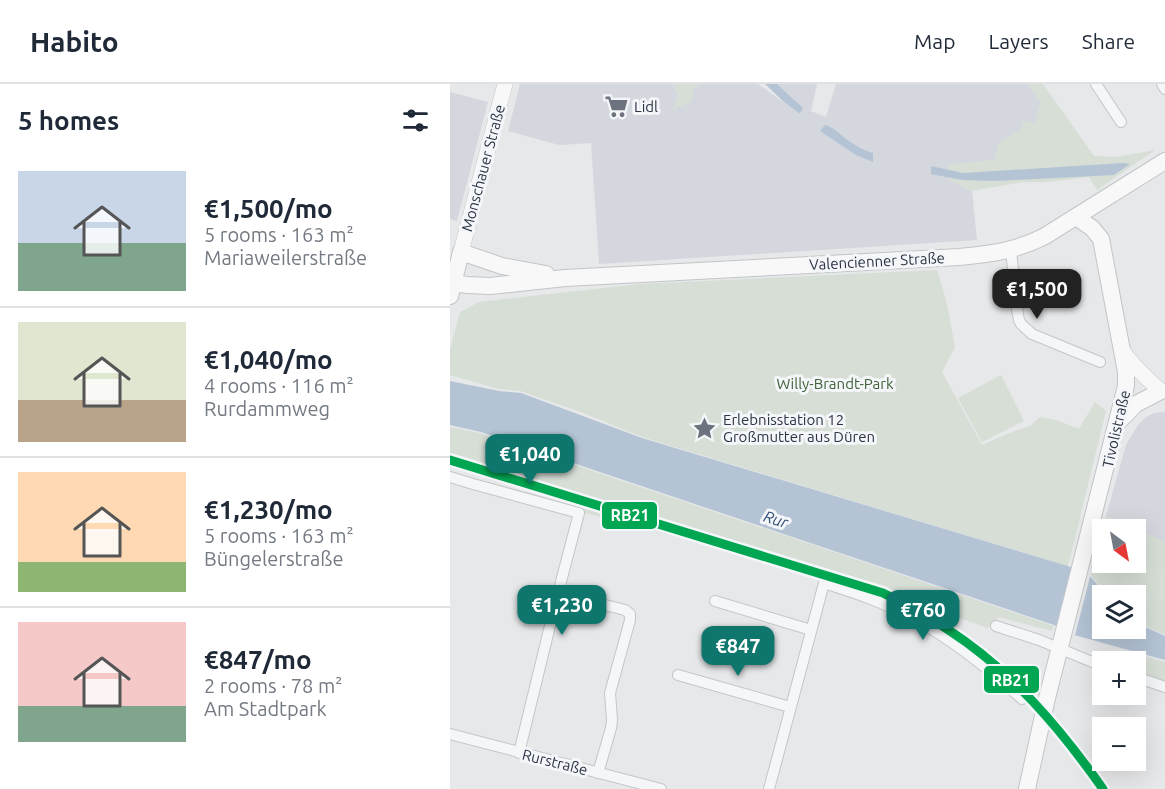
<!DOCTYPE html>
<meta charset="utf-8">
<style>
:root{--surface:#fff;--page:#f6f6f7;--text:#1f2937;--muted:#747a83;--line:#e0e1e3;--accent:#0f766e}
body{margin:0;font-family:Ubuntu,sans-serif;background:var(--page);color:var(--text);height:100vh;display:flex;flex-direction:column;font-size:22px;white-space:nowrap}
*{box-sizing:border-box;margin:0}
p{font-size:20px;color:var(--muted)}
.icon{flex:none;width:33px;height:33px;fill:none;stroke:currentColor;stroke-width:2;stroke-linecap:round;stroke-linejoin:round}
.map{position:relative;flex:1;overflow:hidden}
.side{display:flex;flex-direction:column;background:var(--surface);width:450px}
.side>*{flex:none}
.needle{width:39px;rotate:148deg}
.tools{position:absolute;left:642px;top:435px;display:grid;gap:12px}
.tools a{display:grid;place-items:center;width:54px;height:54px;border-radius:0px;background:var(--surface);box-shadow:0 6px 24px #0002;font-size:30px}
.price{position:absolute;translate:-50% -51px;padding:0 14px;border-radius:12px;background:var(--accent);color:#fff;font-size:20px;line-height:39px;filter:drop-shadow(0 2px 3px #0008)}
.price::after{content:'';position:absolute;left:50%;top:36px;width:18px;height:14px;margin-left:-9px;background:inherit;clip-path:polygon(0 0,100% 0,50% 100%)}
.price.active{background:#222;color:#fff}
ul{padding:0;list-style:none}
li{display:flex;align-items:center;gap:18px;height:150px;padding:0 18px}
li+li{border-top:2px solid var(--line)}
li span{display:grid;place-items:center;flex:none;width:168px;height:120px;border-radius:0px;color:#555}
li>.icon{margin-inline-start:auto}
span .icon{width:72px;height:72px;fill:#fffc;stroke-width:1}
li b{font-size:26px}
h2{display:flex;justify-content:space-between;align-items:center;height:72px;padding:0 18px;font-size:26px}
header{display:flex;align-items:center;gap:36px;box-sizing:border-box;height:84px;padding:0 30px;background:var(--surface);border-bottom:2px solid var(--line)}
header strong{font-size:28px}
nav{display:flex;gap:33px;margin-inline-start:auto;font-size:21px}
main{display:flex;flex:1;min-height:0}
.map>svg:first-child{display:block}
.built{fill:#d4d7dd}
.green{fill:#d6ded6;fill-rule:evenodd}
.water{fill:#b4c4d5}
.pier{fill:#e6e8ea}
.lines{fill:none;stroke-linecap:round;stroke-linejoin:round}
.street-casing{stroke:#c4c6c8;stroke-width:12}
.secondary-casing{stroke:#c4c6c8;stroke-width:16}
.primary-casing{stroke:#c2c5c8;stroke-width:18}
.street{stroke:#f5f6f7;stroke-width:10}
.secondary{stroke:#f8f8f8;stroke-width:15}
.primary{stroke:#f8f8f8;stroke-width:16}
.rail-1-casing{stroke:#f4f6f9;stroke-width:14}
.rail-1{stroke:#00a651;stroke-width:9}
.labels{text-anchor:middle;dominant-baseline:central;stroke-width:6;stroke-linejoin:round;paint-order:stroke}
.poi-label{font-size:15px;fill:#2b3445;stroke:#f4f6f9;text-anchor:start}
.street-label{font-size:15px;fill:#2b3445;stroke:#f4f6f9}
.park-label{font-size:15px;fill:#3f6138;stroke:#f4f6f9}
.water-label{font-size:16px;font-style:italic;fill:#34527a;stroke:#f4f6f9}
.line-badge{stroke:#f4f6f9;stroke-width:2}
.badge-label{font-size:16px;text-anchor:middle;font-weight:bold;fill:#fff}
</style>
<header>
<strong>Habito</strong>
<nav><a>Map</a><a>Layers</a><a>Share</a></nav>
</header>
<main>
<section class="side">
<h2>5 homes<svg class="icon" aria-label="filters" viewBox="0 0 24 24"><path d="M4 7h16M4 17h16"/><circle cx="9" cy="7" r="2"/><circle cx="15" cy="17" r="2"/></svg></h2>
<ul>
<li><span style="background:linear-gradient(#c9d6e8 60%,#7fa58c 0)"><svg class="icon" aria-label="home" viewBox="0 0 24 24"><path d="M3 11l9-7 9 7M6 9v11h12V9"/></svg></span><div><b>€1,500/mo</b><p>5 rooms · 163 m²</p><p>Mariaweilerstraße</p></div></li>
<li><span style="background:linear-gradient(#dfe7d0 65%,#b9a48a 0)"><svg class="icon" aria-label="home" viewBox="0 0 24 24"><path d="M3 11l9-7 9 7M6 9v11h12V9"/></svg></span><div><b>€1,040/mo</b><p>4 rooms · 116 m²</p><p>Rurdammweg</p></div></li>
<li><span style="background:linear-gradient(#ffd9b3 75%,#8fb573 0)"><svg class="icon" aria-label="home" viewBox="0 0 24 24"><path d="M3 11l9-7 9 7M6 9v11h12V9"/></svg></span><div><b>€1,230/mo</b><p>5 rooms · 163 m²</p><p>Büngelerstraße</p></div></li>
<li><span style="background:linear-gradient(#f6c9c9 70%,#7fa58c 0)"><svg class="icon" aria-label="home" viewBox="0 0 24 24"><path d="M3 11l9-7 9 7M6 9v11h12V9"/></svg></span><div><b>€847/mo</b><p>2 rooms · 78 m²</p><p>Am Stadtpark</p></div></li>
</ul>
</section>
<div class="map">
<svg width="715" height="705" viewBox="0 0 715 705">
<rect width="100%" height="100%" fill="#e6e8ea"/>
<g class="built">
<polygon points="70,0 223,0 228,12 223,26 244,4 251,0 308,0 350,30 353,24 327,0 367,0 361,27 376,33 386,0 578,0 591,19 585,39 549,58 545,76 500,81 499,96 522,107 527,156 149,180 141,59 109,61 58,47"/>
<polygon points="0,8 38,18 7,137 0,135"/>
<polygon points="715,328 715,458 656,432 676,361 688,341 696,333 704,329"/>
</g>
<g class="green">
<polygon points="223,0 250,0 244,4 241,18 222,26 228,12"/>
<polygon points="578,0 593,0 644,72 667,73 705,66 647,106 639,93 596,98 573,98 522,107 499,96 500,80 545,76 549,58 571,46 574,37 585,39 591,19"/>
<polygon points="487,186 497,220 505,263 492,288 532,361 562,348 580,342 590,333 606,336 629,345 645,318 656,327 618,482 192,353 131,328 70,307 49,305 0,291 0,266 10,228 29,218 189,200"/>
<polygon points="551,291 574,337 532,358 508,314"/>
<polygon points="0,343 30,349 604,542 602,547 549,533 538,544 434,507 406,507 251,459 117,424 122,407 0,369"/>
<path d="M656,432L715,458V551L686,538V512L657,511L641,491ZM652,446H686V478H652Z"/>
<polygon points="683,569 715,578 715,600 686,590 686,578 675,578 676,575"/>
</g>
<g class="water">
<polygon points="315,0 327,0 353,24 350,30 334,18"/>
<path d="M375,41C383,43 389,49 396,55C404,61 413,66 423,69V78L406,71L370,47Z"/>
<polygon points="673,79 680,80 664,91 545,97 512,96 481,90 481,82 513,89"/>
<polygon points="0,297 49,307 71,309 192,354 618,482 640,492 656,511 652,512 652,544 686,544 686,539 715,552 715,576 624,551 604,541 31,348 0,341"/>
</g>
<polygon class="pier" points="622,481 641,489 624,555 606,546"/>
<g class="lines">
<defs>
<g id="street">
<polyline points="646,0 671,38"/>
<polyline points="712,0 715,5"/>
<polyline points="561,166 567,225 569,236 571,240 582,250 650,278"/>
<polyline points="0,393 23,400 129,429 108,509 69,669"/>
<polyline points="108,509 175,526 180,530 180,536 160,609 162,636 161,644 148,689"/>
<polyline points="265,517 361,546"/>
<polyline points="546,542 589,556 652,582"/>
<polyline points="228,591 340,623"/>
<polyline points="686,593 715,603"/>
<polyline points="0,650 211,705"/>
<path d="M319,705L374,499C405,509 436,519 464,535C504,556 539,585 572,615"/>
</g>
<g id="secondary">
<polyline points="11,168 55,0"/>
<path d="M672,266C683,282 696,294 711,307"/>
</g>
<g id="primary">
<path d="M3,199L17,201L40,202L115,194L509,173C541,170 566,167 595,152L715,77"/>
<polyline points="0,212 11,168 52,182 96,190"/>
<polyline points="669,337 686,320 711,307"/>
<polyline points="577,705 596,618 676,302 676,288 651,155 642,144 626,133"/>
</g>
</defs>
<use href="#street" class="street-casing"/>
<use href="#secondary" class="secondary-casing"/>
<use href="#primary" class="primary-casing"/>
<use href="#street" class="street"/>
<use href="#secondary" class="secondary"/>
<use href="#primary" class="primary"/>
<defs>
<path id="rail-1" d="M0,376L433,509C455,520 476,531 497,545C561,586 610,644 653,705"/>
</defs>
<use href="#rail-1" class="rail-1-casing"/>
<use href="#rail-1" class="rail-1"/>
</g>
<defs>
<symbol id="supermarket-bare" viewBox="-9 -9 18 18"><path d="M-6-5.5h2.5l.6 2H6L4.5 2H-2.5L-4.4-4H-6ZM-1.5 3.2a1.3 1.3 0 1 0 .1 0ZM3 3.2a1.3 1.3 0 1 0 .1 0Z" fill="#6c737f" stroke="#f4f6f9" stroke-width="2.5" paint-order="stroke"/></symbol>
<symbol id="sight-bare" viewBox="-9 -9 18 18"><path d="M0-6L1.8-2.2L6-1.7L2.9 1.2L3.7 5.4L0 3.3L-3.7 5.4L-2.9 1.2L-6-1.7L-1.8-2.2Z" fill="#6c737f" stroke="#f4f6f9" stroke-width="2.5" paint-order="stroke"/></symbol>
</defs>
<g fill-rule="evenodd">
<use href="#supermarket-bare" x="150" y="6" width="33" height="33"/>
<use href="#sight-bare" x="238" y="328" width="33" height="33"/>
</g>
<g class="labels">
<g class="poi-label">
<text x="184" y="22">Lidl</text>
<text x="273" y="335">Erlebnisstation 12<tspan x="273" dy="17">Großmutter aus Düren</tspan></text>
</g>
<g class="street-label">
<text transform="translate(33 84) rotate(-75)">Monschauer Straße</text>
<text transform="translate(427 177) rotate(-3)">Valencienner Straße</text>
<text transform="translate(666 345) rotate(-77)">Tivolistraße</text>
<text transform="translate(105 678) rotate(14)">Rurstraße</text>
</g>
<g class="park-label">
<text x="385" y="299">Willy-Brandt-Park</text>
</g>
<g class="water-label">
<text transform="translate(326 435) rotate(18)">Rur</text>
</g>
</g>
<g class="line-badge">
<rect x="151" y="417" width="57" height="29" rx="6" fill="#00a651"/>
<rect x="533" y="581" width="57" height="29" rx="6" fill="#00a651"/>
</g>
<g class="badge-label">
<text x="180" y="437">RB21</text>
<text x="561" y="602">RB21</text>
</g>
</svg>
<div class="tools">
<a><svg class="needle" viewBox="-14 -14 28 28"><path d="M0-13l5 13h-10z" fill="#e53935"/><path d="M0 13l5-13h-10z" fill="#747a83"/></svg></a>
<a><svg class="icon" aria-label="layers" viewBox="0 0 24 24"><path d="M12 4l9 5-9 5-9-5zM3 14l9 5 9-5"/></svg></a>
<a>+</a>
<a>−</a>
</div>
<b class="price active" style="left:587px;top:236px">€1,500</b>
<b class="price" style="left:80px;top:401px">€1,040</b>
<b class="price" style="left:112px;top:552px">€1,230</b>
<b class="price" style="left:473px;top:557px">€760</b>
<b class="price" style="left:288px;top:593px">€847</b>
</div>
</main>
